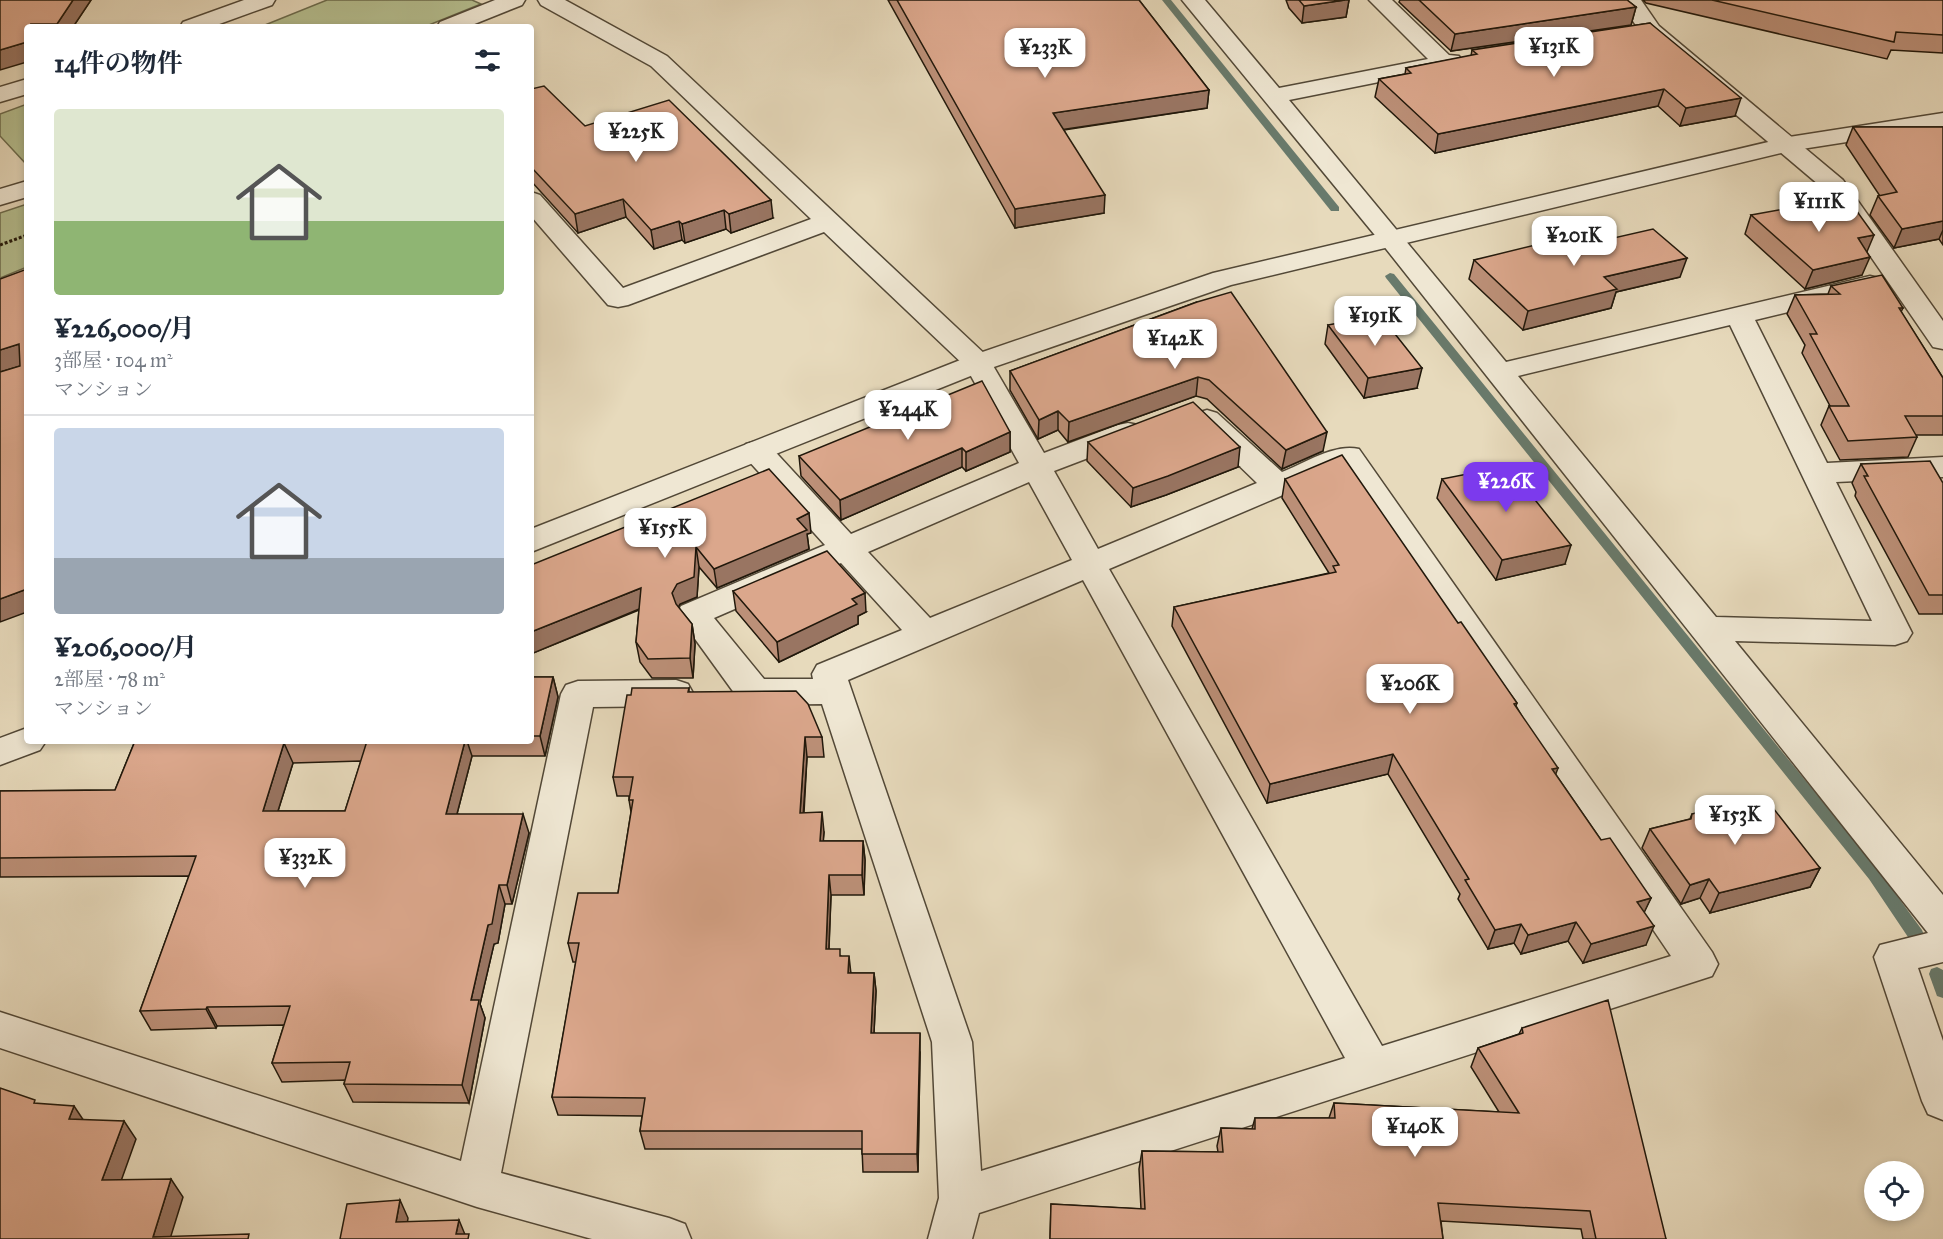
<!DOCTYPE html>
<html lang="ja">
<meta charset="utf-8">
<style>
:root{--surface:#fff;--page:#f2f2f3;--text:#1f2937;--muted:#747a83;--line:#e0e1e3;--accent:#7c3aed}
body{margin:0;font-family:"IM FELL Great Primer","Noto Serif JP",serif;background:var(--page);color:var(--text);height:100vh;display:flex;flex-direction:column;font-size:22px;white-space:nowrap}
*{box-sizing:border-box;margin:0}
p{font-size:20px;color:var(--muted)}
.icon{flex:none;width:33px;height:33px;fill:none;stroke:currentColor;stroke-width:2;stroke-linecap:round;stroke-linejoin:round}
.map{position:relative;flex:1;overflow:hidden}
.side{position:absolute;left:24px;top:24px;width:510px;height:720px;display:flex;flex-direction:column;background:var(--surface);border-radius:6px;box-shadow:0 3px 9px #0003}
.side>*{flex:none}
.buttons{position:absolute;left:1864px;top:1161px;display:grid;gap:12px}
.buttons a{display:grid;place-items:center;width:60px;height:60px;border-radius:50%;background:var(--surface);box-shadow:0 3px 9px #0003;font-size:30px}
.price{position:absolute;translate:-50% -51px;padding:0 14px;border-radius:12px;background:#fff;color:#222;font-size:20px;line-height:39px;filter:drop-shadow(0 2px 3px #0008)}
.price::after{content:'';position:absolute;left:50%;top:36px;width:18px;height:14px;margin-left:-9px;background:inherit;clip-path:polygon(0 0,100% 0,50% 100%)}
.price.active{background:var(--accent);color:#fff}
ul{padding:0;list-style:none}
li{display:grid;align-content:center;gap:12px;height:318px;padding:0 30px}
li+li{border-top:2px solid var(--line)}
li span{display:grid;place-items:center;height:186px;border-radius:6px;color:#555}
li>.icon{margin-inline-start:auto}
span .icon{width:108px;height:108px;fill:#fffc;stroke-width:1}
li b{font-size:26px}
h2{display:flex;justify-content:space-between;align-items:center;height:72px;padding:0 30px;font-size:26px}
.map>svg:first-child{display:block}
.green{fill:#b6c091;stroke:#6c6c4e;stroke-width:1.5}
.lines{fill:none;stroke-linecap:round;stroke-linejoin:round}
.stream{fill:#687a6c;fill-rule:evenodd}
.minor-casing{stroke:#524837;stroke-width:3}
.tertiary-casing{stroke:#524837;stroke-width:3}
.path{stroke:#21180b;stroke-width:3;stroke-dasharray:3 2;stroke-linecap:butt}
.minor{fill:#efe7d3;fill-rule:evenodd}
.tertiary{fill:#efe7d3;fill-rule:evenodd}
.wall{fill:#bc9078;stroke:#21180b;stroke-width:1.5;fill-rule:evenodd}
.shaded-wall{fill:#997562;stroke:#21180b;stroke-width:1.5}
.building{fill:#dba78c;stroke:#21180b;stroke-width:1.5;fill-rule:evenodd}
</style>
<div class="map">
<svg width="1943" height="1239" viewBox="0 0 1943 1239">
<rect width="100%" height="100%" fill="#e7dabc"/>
<filter id="stains"><feTurbulence type="fractalNoise" baseFrequency=".00333" numOctaves="4"/><feColorMatrix values="0 0 0 0 .2 0 0 0 0 .09 0 0 0 0 .02 0 0 0 .5 -.17"/></filter>
<radialGradient id="worn" r=".72"><stop offset=".6" stop-color="#630" stop-opacity="0"/><stop offset="1" stop-color="#630" stop-opacity=".3"/></radialGradient>
<g class="green">
<polygon points="327,0 472,0 481,4 424,27 260,27"/>
<polygon points="27,104 27,165 0,136 0,114"/>
<polygon points="27,204 27,267 0,278 0,213"/>
</g>
<g class="lines">
<g class="stream">
<polygon points="1162,0 1171,0 1339,207 1339,211 1331,211"/>
<polygon points="1390,273 1394,274 1879,871 1922,930 1924,935 1922,940 1916,942 1910,940 1869,879 1386,278 1385,276"/>
<polygon points="1937,967 1943,970 1943,998 1937,996 1929,974 1931,969"/>
</g>
<defs>
<g id="minor">
<path d="M538,0H565L667,56L988,357L1044,453L1118,425L1128,423L1138,425L1143,432L1138,439L1054,471L1098,549L1257,483L1197,425L1192,419L1197,413L1207,410L1217,413L1282,472C1305,463 1335,443 1359,449L1712,952L1718,964L1712,976L979,1213L972,1239H928L939,1198L932,1042L822,704L752,705L740,701L677,614L681,606L825,545L746,458L742,451L746,444L757,441L768,444L851,534L1019,463L966,367L824,232L628,305L618,307L608,305L531,216V192L540,195L623,288L811,219L651,66L541,5ZM1342,470L1671,956L1382,1046L1109,569ZM1029,482L1072,560L930,618L868,552ZM841,563L902,630L817,665L812,674L813,679H764L714,618ZM1083,580L1345,1058L981,1171L972,1042L848,680Z"/>
<path d="M1182,0H1205L1279,88L1428,59L1369,0H1392L1449,55L1459,56L1462,61L1459,66L1289,100L1506,362L1870,276L1879,278L1883,284L1879,290L1755,320L1827,463L1943,457V477L1836,482L1912,633L1907,641L1895,645L1735,641L1943,895V962L1918,968L1943,1041V1120L1928,1114L1922,1101L1874,957L1880,945L1928,933L1383,245ZM1730,325L1872,621L1716,617L1518,376Z"/>
<polygon points="1619,0 1641,0 1659,26 1843,180 1943,321 1943,349 1933,347 1825,190 1643,36"/>
<polygon points="676,680 688,684 693,693 688,702 676,706 593,707 501,1173 669,1218 685,1224 691,1239 592,1239 477,1207 0,1048 0,1012 461,1161 561,694 566,685 578,681"/>
</g>
<g id="tertiary">
<polygon points="244,0 275,0 272,5 211,27 180,27 183,22"/>
<polygon points="495,0 525,0 522,5 467,27 437,27 440,22"/>
<polygon points="27,79 27,94 0,102 0,87"/>
<polygon points="1943,113 1943,127 1789,151 1231,285 988,369 531,552 531,529 968,357 1213,273 1789,137"/>
<polygon points="27,181 27,197 0,205 0,189"/>
<polygon points="27,728 27,741 46,741 40,750 0,765 0,738"/>
</g>
</defs>
<use href="#minor" class="minor-casing"/>
<use href="#tertiary" class="tertiary-casing"/>
<polyline class="path" points="0,245 27,235"/>
<use href="#minor" class="minor"/>
<use href="#tertiary" class="tertiary"/>
</g>
<g class="wall">
<polygon points="0,0 91,0 73,27 27,27"/>
<polygon points="888,0 1139,0 1209,90 1207,108 1064,130 1104,213 1015,228"/>
<polygon points="1286,0 1349,0 1346,17 1302,23 1289,8"/>
<polygon points="1400,0 1627,0 1636,7 1631,25 1451,51 1399,2"/>
<polygon points="1643,0 1943,0 1943,53 1891,50 1887,59 1646,3"/>
<polygon points="1650,23 1735,116 1680,126 1658,106 1435,153 1375,97 1379,79 1405,74 1406,68 1471,56 1472,50"/>
<polygon points="531,89 585,126 773,218 731,233 726,229 685,243 682,240 654,249 626,217 578,233 531,181"/>
<polygon points="1853,127 1943,127 1943,245 1939,239 1894,248 1870,215 1878,196 1880,196 1846,145"/>
<polygon points="1751,215 1867,251 1862,275 1805,289 1745,234"/>
<polygon points="1570,248 1680,277 1616,292 1611,308 1523,330 1469,279 1474,260"/>
<polygon points="1831,286 1903,308 1901,312 1943,378 1943,435 1916,435 1917,437 1908,457 1840,460 1821,425 1829,406 1830,406 1802,353 1805,345 1787,314 1795,295 1828,294"/>
<polygon points="1197,302 1323,451 1282,469 1207,399 1196,396 1068,442 1058,430 1038,439 1010,390 1010,371"/>
<polygon points="1328,325 1417,388 1364,398 1325,344"/>
<polygon points="1010,432 1010,452 966,471 962,467 841,520 801,476 799,456"/>
<polygon points="1088,442 1238,467 1166,495 1131,507 1087,461"/>
<polygon points="1861,464 1943,483 1943,614 1919,614 1855,496 1856,492 1852,483"/>
<polygon points="1285,479 1458,623 1517,703 1516,706 1556,775 1601,840 1651,898 1644,912 1646,945 1583,963 1568,941 1521,954 1514,943 1488,949 1458,899 1460,894 1388,774 1267,803 1172,626 1174,607 1329,573 1282,498"/>
<polygon points="1442,479 1565,564 1496,580 1437,498"/>
<polygon points="811,533 807,534 809,549 717,588 699,567 697,597 680,604 678,607 692,624 695,644 693,678 652,678 640,662 636,642 639,610 531,654 531,565"/>
<polygon points="733,591 866,612 858,616 858,624 779,662 736,611"/>
<path d="M531,677H553L558,697L545,756H472L457,814L529,833L512,904H505L498,943L494,944L480,1004L485,1018L469,1103L353,1102L344,1084L345,1080L282,1082L272,1063L284,1025L217,1026L216,1028L151,1030L140,1011L189,876L0,877V791L115,790L135,741H531ZM361,761L345,811H278L293,763Z"/>
<polygon points="689,688 689,692 822,737 824,757 807,757 804,813 824,832 823,841 863,841 865,860 864,895 831,895 829,949 841,956 851,973 874,973 876,991 874,1033 920,1052 918,1172 863,1172 862,1149 645,1149 640,1131 642,1116 558,1115 552,1097 576,962 573,962 568,943 618,893 631,812 629,800 629,796 617,796 613,777"/>
<polygon points="1742,806 1820,868 1810,887 1710,913 1700,898 1681,904 1642,848 1650,829 1690,819 1692,814"/>
<polygon points="1522,1028 1666,1239 1583,1239 1581,1229 1441,1221 1443,1239 1050,1239 1051,1204 1141,1209 1139,1169 1142,1151 1218,1152 1217,1146 1221,1128 1252,1129 1255,1118 1329,1118 1334,1103 1499,1112 1471,1067 1478,1048 1519,1034"/>
</g>
<g class="shaded-wall">
<polygon points="73,0 91,0 73,27 58,27 57,24"/>
<polygon points="1345,0 1349,0 1346,17 1302,23 1304,6"/>
<polygon points="1636,7 1631,25 1451,51 1455,34"/>
<polygon points="27,42 27,62 0,70 0,50"/>
<polygon points="1664,89 1658,106 1435,153 1438,134"/>
<polygon points="1209,90 1207,108 1053,131 1053,113"/>
<polygon points="1741,98 1735,116 1680,126 1686,108"/>
<polygon points="1105,195 1104,213 1015,228 1015,209"/>
<polygon points="623,199 626,217 578,233 575,214"/>
<polygon points="771,200 773,218 731,233 729,214"/>
<polygon points="724,210 726,229 685,243 682,224"/>
<polygon points="679,221 682,240 654,249 651,230"/>
<polygon points="1943,221 1943,230 1939,239 1894,248 1902,229"/>
<polygon points="1874,235 1866,254 1858,238"/>
<polygon points="1870,257 1862,275 1805,289 1813,270"/>
<polygon points="1687,258 1680,277 1616,292 1611,308 1523,330 1528,311 1604,277"/>
<polygon points="19,344 27,364 0,372 0,350"/>
<polygon points="1422,368 1417,388 1364,398 1368,378"/>
<polygon points="1198,377 1196,396 1068,442 1069,422"/>
<polygon points="1058,411 1058,430 1038,439 1039,420"/>
<polygon points="1010,432 1010,452 966,471 966,452"/>
<polygon points="1327,432 1323,451 1282,469 1286,450"/>
<polygon points="1240,447 1238,467 1166,495 1131,507 1133,488"/>
<polygon points="962,448 962,467 841,520 840,500"/>
<polygon points="809,513 811,533 807,534 809,549 717,588 714,569 797,519"/>
<polygon points="1571,545 1565,564 1496,580 1502,560"/>
<polygon points="696,547 699,567 697,597 680,604 675,613 672,593"/>
<polygon points="641,588 644,607 531,654 531,632"/>
<polygon points="27,589 27,612 0,622 0,599"/>
<polygon points="865,593 866,612 858,616 858,624 779,662 777,642 852,599"/>
<polygon points="692,624 695,644 693,678 690,658"/>
<polygon points="553,677 558,697 545,756 540,736"/>
<polygon points="805,737 807,757 802,832 800,813"/>
<polygon points="465,741 467,741 472,756 452,833 446,814"/>
<polygon points="284,743 293,763 272,830 263,811"/>
<polygon points="1393,754 1388,774 1267,803 1270,784"/>
<polygon points="1558,768 1551,787 1552,769"/>
<polygon points="822,812 824,832 822,860 820,841"/>
<polygon points="523,814 529,833 512,904 507,885"/>
<polygon points="863,841 865,860 864,895 862,875"/>
<polygon points="1820,868 1810,887 1710,913 1719,893"/>
<polygon points="829,875 831,895 828,968 826,949"/>
<polygon points="1709,879 1700,898 1681,904 1690,885"/>
<polygon points="499,885 505,904 498,943 494,944 480,1004 485,1018 469,1103 462,1085 471,1000 488,925"/>
<polygon points="1651,898 1642,917 1637,902"/>
<polygon points="1576,922 1568,941 1521,954 1528,935"/>
<polygon points="1521,924 1514,943 1488,949 1495,930"/>
<polygon points="1654,926 1646,945 1583,963 1591,944"/>
<polygon points="849,956 851,974 848,973"/>
<polygon points="874,973 876,991 873,1052 871,1033"/>
<polygon points="207,1007 217,1026 216,1028 206,1009"/>
<polygon points="920,1033 920,1052 918,1172 917,1154"/>
<polygon points="74,1106 86,1124 69,1119"/>
<polygon points="124,1121 136,1139 115,1198 102,1180"/>
<polygon points="171,1179 183,1197 170,1239 153,1237"/>
<polygon points="400,1200 408,1218 405,1239 396,1222"/>
<polygon points="459,1220 466,1237 456,1234"/>
</g>
<g class="building">
<polygon points="0,0 73,0 57,24 31,24 32,27 27,27 27,42 0,50"/>
<polygon points="897,0 1139,0 1209,90 1053,113 1105,195 1015,209"/>
<polygon points="1299,0 1345,0 1304,6"/>
<polygon points="1419,0 1627,0 1636,7 1455,34"/>
<polygon points="1712,0 1943,0 1943,35 1896,32 1894,42"/>
<polygon points="1650,23 1741,98 1686,108 1664,89 1438,134 1379,79 1411,73 1406,68 1477,54 1472,50"/>
<polygon points="544,86 585,126 669,100 771,200 729,214 724,210 682,224 679,221 651,230 623,199 575,214 531,167 531,89"/>
<polygon points="1853,127 1943,127 1943,221 1902,229 1878,196 1897,192"/>
<polygon points="1824,202 1830,207 1851,203 1874,235 1858,238 1870,257 1813,270 1751,215"/>
<polygon points="1653,229 1687,258 1604,277 1617,289 1528,311 1474,260 1560,239 1570,248"/>
<polygon points="27,269 27,589 0,599 0,372 20,366 19,344 0,350 0,279"/>
<polygon points="1882,275 1903,308 1899,308 1943,378 1943,416 1905,416 1917,437 1848,441 1829,406 1849,406 1810,334 1817,334 1795,295 1840,294 1831,286"/>
<polygon points="1231,292 1327,432 1286,450 1209,380 1198,377 1069,422 1058,411 1039,420 1010,371 1197,302"/>
<polygon points="1380,315 1422,368 1368,378 1328,325"/>
<polygon points="982,381 1010,432 966,452 962,448 840,500 799,456"/>
<polygon points="1193,402 1240,447 1168,476 1133,488 1088,442"/>
<polygon points="1342,455 1458,623 1461,622 1517,703 1514,704 1558,768 1552,769 1601,840 1610,838 1651,898 1637,902 1654,926 1591,944 1576,922 1528,935 1521,924 1495,930 1465,880 1469,879 1393,754 1270,784 1174,607 1336,572 1333,566 1339,565 1285,479"/>
<polygon points="1930,461 1943,483 1943,595 1929,595 1864,476 1868,476 1861,464"/>
<polygon points="1508,466 1571,545 1502,560 1442,479"/>
<polygon points="769,469 809,513 797,519 807,530 714,569 696,547 694,577 677,584 672,593 676,604 692,624 690,658 648,659 636,642 641,588 531,632 531,565"/>
<polygon points="827,551 865,593 852,599 857,604 777,642 733,591"/>
<polygon points="531,677 553,677 540,736 531,736"/>
<polygon points="632,688 689,688 688,692 796,691 808,704 822,737 805,737 800,813 822,812 820,841 863,841 862,875 829,875 826,949 840,949 840,956 849,956 848,973 874,973 871,1033 920,1033 917,1154 862,1154 862,1131 640,1131 645,1098 552,1097 579,943 568,943 578,893 618,893 633,800 629,800 633,777 613,777 627,695 631,695"/>
<path d="M135,741H465L446,814H523L507,885H499L492,924L488,925L471,1000H479L462,1085L344,1084L350,1062L272,1063L290,1006L207,1007L206,1009L140,1011L196,856L0,858V791L115,790ZM367,741L345,811H263L284,743Z"/>
<polygon points="1766,799 1820,868 1719,893 1709,879 1690,885 1650,829 1691,819 1692,814 1738,801 1742,806"/>
<polygon points="1608,1000 1666,1239 1596,1239 1590,1211 1438,1203 1443,1239 1050,1239 1051,1204 1145,1209 1142,1151 1223,1152 1221,1128 1255,1129 1255,1118 1335,1118 1334,1103 1519,1113 1478,1048 1523,1033 1522,1028"/>
<polygon points="0,1088 35,1100 34,1103 74,1106 69,1119 124,1121 102,1180 171,1179 153,1237 249,1234 248,1239 0,1239"/>
<polygon points="400,1200 396,1222 459,1220 456,1234 469,1234 468,1239 340,1239 347,1204"/>
</g>
<rect width="100%" height="100%" filter="url(#stains)"/>
<rect width="100%" height="100%" fill="url(#worn)"/>
</svg>
<div class="buttons">
<a><svg class="icon" aria-label="locate" viewBox="0 0 24 24"><circle cx="12" cy="12" r="6"/><path d="M12 2v4M12 18v4M2 12h4M18 12h4"/></svg></a>
</div>
<b class="price" style="left:1554px;top:78px">¥131K</b>
<b class="price" style="left:1045px;top:79px">¥233K</b>
<b class="price" style="left:636px;top:163px">¥225K</b>
<b class="price" style="left:1819px;top:233px">¥111K</b>
<b class="price" style="left:1574px;top:267px">¥201K</b>
<b class="price" style="left:1375px;top:347px">¥191K</b>
<b class="price" style="left:1175px;top:370px">¥142K</b>
<b class="price" style="left:908px;top:441px">¥244K</b>
<b class="price active" style="left:1506px;top:513px">¥226K</b>
<b class="price" style="left:665px;top:559px">¥155K</b>
<b class="price" style="left:1410px;top:715px">¥206K</b>
<b class="price" style="left:1735px;top:846px">¥153K</b>
<b class="price" style="left:305px;top:889px">¥332K</b>
<b class="price" style="left:1415px;top:1158px">¥140K</b>
<section class="side">
<h2>14件の物件<svg class="icon" aria-label="filters" viewBox="0 0 24 24"><path d="M4 7h16M4 17h16"/><circle cx="9" cy="7" r="2"/><circle cx="15" cy="17" r="2"/></svg></h2>
<ul>
<li><span style="background:linear-gradient(#dfe7d0 60%,#8fb573 0)"><svg class="icon" aria-label="home" viewBox="0 0 24 24"><path d="M3 11l9-7 9 7M6 9v11h12V9"/></svg></span><div><b>¥226,000/月</b><p>3部屋 · 104 m²</p><p>マンション</p></div></li>
<li><span style="background:linear-gradient(#c9d6e8 70%,#9aa5b1 0)"><svg class="icon" aria-label="home" viewBox="0 0 24 24"><path d="M3 11l9-7 9 7M6 9v11h12V9"/></svg></span><div><b>¥206,000/月</b><p>2部屋 · 78 m²</p><p>マンション</p></div></li>
</ul>
</section>
</div>
